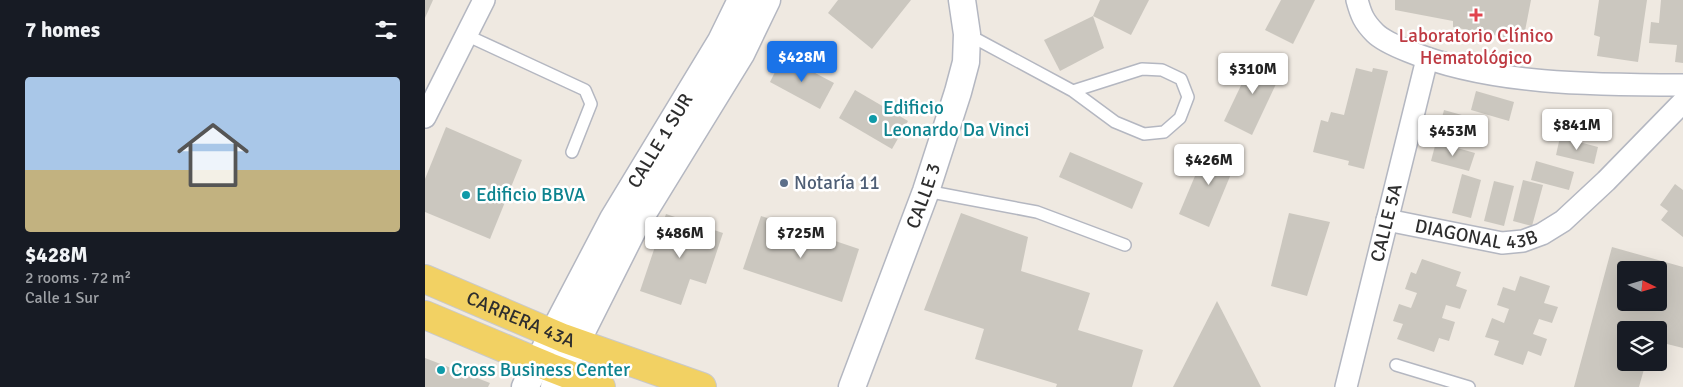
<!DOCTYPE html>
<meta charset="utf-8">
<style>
:root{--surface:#171b24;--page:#20242c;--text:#f1f3f6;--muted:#9ea1a6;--accent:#1a73e8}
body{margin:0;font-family:Signika,sans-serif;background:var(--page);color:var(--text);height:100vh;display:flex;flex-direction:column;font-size:19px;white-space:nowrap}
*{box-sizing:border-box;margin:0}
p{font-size:16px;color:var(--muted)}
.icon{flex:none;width:28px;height:28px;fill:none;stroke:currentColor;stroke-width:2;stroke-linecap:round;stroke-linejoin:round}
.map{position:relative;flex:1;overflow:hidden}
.details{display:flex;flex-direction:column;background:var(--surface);width:425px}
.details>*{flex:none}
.needle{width:32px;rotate:95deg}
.fabs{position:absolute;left:1192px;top:261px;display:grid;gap:10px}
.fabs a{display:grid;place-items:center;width:50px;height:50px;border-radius:5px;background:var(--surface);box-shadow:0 5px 20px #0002;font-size:25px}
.price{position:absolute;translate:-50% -42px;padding:0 11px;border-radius:5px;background:#fff;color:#222;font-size:16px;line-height:32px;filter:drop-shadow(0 1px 2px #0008)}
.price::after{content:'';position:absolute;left:50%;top:30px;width:15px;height:11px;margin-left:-8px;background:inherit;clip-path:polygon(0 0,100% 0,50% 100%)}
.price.active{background:var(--accent);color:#fff}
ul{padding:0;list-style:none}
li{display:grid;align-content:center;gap:10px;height:265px;padding:0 25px}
li span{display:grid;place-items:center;height:155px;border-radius:5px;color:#555}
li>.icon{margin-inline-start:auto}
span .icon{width:90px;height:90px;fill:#fffc;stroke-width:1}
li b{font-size:21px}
h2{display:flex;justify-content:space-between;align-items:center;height:60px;padding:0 25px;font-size:21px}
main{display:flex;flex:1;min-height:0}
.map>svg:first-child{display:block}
.building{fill:#cbc7bf;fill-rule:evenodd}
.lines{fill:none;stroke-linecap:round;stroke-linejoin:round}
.service-casing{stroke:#b4b7c1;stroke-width:14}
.minor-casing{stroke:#b4b7c1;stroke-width:24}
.tertiary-casing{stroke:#b4b7c1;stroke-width:29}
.primary-casing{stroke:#c9c9c9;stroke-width:30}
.service{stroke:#fff;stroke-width:11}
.minor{stroke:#fff;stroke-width:21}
.tertiary{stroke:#fff;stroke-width:26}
.primary{stroke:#f2d163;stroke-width:28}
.health-dot{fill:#e0444e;stroke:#fff;stroke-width:2}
.culture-dot{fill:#0f9aa8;stroke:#fff;stroke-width:2}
.service-dot{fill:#5c6f8a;stroke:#fff;stroke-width:2}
.labels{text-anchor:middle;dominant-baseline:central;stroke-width:5;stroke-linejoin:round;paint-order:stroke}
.health-label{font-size:19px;fill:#be3a42;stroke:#fff}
.culture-label{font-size:19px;fill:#0d838f;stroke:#fff;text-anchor:start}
.street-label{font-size:19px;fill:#2e2e2e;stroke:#fff}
.service-label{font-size:19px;fill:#4e5e75;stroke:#fff;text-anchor:start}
</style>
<main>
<section class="details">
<h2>7 homes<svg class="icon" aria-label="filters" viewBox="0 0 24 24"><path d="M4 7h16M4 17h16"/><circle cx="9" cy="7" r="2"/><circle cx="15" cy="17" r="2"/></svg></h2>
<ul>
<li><span style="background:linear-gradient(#a9c7e8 60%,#c2b280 0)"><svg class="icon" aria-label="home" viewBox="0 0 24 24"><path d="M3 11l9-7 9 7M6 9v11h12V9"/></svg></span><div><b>$428M</b><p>2 rooms · 72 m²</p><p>Calle 1 Sur</p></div></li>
</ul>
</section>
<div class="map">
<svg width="1258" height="387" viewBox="0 0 1258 387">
<rect width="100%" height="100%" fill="#efe9e1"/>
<g class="building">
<polygon points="0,0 8,0 0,18"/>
<polygon points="413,0 486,0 447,49 403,13"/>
<polygon points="675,0 724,0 706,35 668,16"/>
<polygon points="856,0 890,0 868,44 840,30"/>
<polygon points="970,0 1106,0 1098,41 1028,27 1028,21 970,10"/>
<polygon points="1174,0 1222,0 1213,62 1172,56 1175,37 1169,35"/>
<polygon points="1236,0 1258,0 1258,63 1250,62 1252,45 1224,43 1226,22 1234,23"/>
<polygon points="668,16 679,48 635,71 619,40"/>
<polygon points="358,56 409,83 395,109 345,82"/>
<polygon points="830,56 858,69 827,135 799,121"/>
<polygon points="931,68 947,72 948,68 963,71 939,169 923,165 924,161 888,152 896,120 903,122 906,112 919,115"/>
<polygon points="430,90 483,121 467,149 414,118"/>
<polygon points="1051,91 1089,102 1084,121 1046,110"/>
<polygon points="1019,110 1058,121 1052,139 1014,129"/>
<polygon points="21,127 97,160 65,239 0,212 0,179"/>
<polygon points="1135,137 1173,147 1169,164 1131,155"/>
<polygon points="1011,142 1050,153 1044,171 1006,161"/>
<polygon points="783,145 813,157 784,227 754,214"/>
<polygon points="645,152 718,183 707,209 634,177"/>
<polygon points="1111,161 1149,172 1144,190 1106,180"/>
<polygon points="1037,174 1056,180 1046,218 1027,213"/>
<polygon points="1098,180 1118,185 1107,226 1088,221"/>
<polygon points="1069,181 1089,186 1079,226 1059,221"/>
<polygon points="1250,184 1258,190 1258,237 1236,220 1243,211 1235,205"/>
<polygon points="536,213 603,237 596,271 665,293 653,330 718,350 707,387 631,387 632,384 550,359 559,329 499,310"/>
<polygon points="864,213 905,222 882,296 846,286"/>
<polygon points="241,214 298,233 281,284 265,279 256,305 215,291"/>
<polygon points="336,216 434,249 417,302 318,269"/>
<path d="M1187,247L1258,267V348L1234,342V330H1201V362H1221L1214,387H1149ZM1201,270H1234V302H1201Z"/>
<polygon points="997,259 1036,272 1031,286 1042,290 1035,309 1021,305 1017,318 1030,322 1024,341 1014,338 1009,352 972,339 978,324 968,321 974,304 986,308 992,293 980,289 986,272 991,274"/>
<polygon points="1095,276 1125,286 1119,303 1133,307 1127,323 1114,319 1108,334 1122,339 1116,356 1103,351 1098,365 1069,355 1074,341 1060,337 1067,318 1079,323 1084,309 1072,305 1078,287 1090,291"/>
<polygon points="792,301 836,387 748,387"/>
<polygon points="0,358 65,383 63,387 0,387"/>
</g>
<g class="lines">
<defs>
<g id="service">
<polyline points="542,34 648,91 690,122 719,134 739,132 755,118 763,97 756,79 737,70 717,69 648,91"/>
<polyline points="41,35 160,90 166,104 147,152"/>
<polyline points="501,191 612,212 700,245"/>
<polyline points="971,365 1044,387"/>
</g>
<g id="minor">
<path d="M932,0C936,15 939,22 950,33C958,41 973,47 983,51C1065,85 1170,85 1258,85"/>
<polyline points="0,117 59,0"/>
<path id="s1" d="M962,220L1077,243L1098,241L1117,234L1138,221L1181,181L1258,102"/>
<path id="s2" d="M921,387L1002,59"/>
</g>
<g id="tertiary">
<path id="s3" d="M100,387L188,219L296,41L316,0"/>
<polyline points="129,387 209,228 316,54 342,0"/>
<path id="s4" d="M427,387L501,191L533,92L541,62L542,34L537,0"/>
</g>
<g id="primary">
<path id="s5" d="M0,279L138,338L277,387"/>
<polyline points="0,315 124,367 176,387"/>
</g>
</defs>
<use href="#service" class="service-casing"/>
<use href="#minor" class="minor-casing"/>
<use href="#tertiary" class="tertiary-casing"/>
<use href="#primary" class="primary-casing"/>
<use href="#service" class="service"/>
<use href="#minor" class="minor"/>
<use href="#tertiary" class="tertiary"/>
<use href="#primary" class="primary"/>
</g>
<path class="health-dot" d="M1048.5 7.5h5v5h5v5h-5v5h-5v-5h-5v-5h5z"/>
<g class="culture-dot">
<circle cx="448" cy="119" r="5"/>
<circle cx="41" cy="195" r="5"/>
<circle cx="16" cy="370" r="5"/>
</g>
<circle class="service-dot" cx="359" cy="183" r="5"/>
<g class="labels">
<g class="health-label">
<text x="1051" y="36">Laboratorio Clínico<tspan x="1051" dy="22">Hematológico</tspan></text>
</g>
<g class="culture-label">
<text x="458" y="108">Edificio<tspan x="458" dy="22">Leonardo Da Vinci</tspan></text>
<text x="51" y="195">Edificio BBVA</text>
<text x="26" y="370">Cross Business Center</text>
</g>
<g class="street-label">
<text stroke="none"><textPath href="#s3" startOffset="281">CALLE 1 SUR</textPath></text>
<text stroke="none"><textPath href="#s4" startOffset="204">CALLE 3</textPath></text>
<text stroke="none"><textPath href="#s2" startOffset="169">CALLE 5A</textPath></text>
<text stroke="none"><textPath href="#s1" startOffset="91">DIAGONAL 43B</textPath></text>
<text stroke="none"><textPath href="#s5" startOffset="104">CARRERA 43A</textPath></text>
</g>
<g class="service-label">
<text x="369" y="183">Notaría 11</text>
</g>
</g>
</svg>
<div class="fabs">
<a><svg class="needle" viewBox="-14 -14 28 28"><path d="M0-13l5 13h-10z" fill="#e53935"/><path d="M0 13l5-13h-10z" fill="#9ea1a6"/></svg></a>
<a><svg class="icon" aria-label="layers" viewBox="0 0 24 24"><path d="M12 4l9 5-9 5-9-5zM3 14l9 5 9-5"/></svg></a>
</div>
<b class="price active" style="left:377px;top:83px">$428M</b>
<b class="price" style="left:828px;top:95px">$310M</b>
<b class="price" style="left:1152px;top:151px">$841M</b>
<b class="price" style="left:1028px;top:157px">$453M</b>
<b class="price" style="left:784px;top:186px">$426M</b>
<b class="price" style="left:255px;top:259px">$486M</b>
<b class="price" style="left:376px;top:259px">$725M</b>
</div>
</main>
